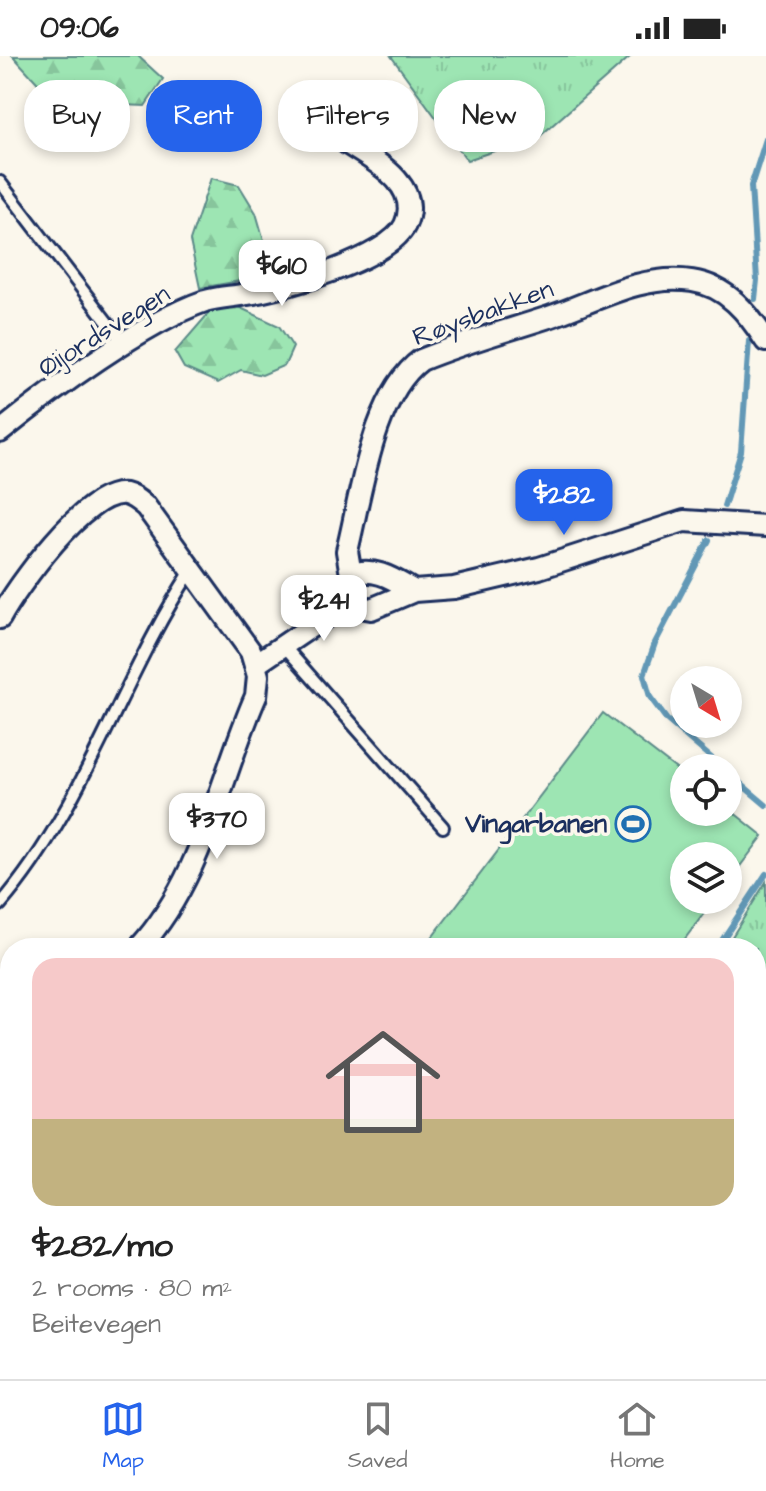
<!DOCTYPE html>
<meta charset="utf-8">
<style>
:root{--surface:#fff;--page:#f2f2f2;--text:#222;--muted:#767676;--line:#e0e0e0;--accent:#2563eb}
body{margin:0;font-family:"Architects Daughter",sans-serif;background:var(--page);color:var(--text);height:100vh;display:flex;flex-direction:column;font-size:30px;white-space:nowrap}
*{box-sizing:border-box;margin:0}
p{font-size:26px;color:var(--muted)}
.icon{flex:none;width:44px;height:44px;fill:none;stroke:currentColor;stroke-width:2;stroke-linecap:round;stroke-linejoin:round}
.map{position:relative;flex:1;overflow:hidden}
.side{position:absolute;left:0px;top:882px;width:766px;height:442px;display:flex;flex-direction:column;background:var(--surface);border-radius:32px 32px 0 0;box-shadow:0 4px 12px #0003}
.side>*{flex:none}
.guide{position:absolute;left:24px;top:24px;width:718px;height:72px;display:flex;gap:16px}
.needle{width:52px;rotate:142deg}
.controls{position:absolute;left:670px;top:610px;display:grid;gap:16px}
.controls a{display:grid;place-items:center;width:72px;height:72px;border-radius:50%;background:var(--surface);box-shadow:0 4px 12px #0003;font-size:40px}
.price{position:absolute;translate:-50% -68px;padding:0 18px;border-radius:16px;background:#fff;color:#222;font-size:26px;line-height:52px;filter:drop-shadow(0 2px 4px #0008)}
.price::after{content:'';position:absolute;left:50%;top:48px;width:24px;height:18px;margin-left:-12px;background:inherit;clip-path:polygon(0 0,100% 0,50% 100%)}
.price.on{background:var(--accent);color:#fff}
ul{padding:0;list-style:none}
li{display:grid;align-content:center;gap:16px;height:424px;padding:0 32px}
li span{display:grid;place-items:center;height:248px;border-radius:24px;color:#555}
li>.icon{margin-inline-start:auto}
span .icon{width:144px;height:144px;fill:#fffc;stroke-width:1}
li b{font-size:34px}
.pill{padding:0 28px;border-radius:32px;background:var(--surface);box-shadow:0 4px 12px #0003;font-size:28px;line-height:72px}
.pill.on{background:var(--accent);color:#fff}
.status{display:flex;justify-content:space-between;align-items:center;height:56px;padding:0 40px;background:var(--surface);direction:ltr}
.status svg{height:22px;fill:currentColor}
.tab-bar{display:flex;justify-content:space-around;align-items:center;height:112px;border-top:2px solid var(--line);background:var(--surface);font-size:22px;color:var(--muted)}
.tab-bar a{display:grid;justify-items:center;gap:4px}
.tab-bar .on{color:var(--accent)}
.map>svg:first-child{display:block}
.grass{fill:url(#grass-tufts);stroke:#5c8a88;stroke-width:2}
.forest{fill:url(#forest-firs);stroke:#5c8a88;stroke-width:2}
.garden{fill:#9de5b3;stroke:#5c8a88;stroke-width:2}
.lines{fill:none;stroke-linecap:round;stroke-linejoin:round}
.stream{stroke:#6298b6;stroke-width:6}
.service-casing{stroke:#1b2f5e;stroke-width:16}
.minor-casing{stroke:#1b2f5e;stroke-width:26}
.service{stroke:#fbf7ec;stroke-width:10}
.minor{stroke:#fbf7ec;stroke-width:20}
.labels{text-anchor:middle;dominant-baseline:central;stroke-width:7;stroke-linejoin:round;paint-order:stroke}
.street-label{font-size:26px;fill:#1b2f5e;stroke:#fbf7ec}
.poi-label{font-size:26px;font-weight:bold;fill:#1b2f5e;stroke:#fbf7ec;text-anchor:end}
</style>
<div class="status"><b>09:06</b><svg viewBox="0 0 49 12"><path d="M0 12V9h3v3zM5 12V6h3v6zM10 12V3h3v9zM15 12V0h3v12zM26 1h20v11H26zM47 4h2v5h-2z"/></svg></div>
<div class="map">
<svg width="766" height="1323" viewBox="0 0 766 1323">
<defs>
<pattern id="grass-tufts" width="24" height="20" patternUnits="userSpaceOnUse" patternTransform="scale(2)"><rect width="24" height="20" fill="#9de5b3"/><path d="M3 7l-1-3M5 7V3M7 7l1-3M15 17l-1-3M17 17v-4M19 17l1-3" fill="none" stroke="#87c59c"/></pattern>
<pattern id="forest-firs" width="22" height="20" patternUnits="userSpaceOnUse" patternTransform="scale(2)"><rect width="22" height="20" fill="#9de5b3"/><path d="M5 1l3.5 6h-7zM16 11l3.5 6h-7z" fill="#87c59c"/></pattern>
</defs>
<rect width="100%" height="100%" fill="#fbf7ec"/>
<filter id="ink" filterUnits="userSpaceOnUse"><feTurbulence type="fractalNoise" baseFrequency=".0125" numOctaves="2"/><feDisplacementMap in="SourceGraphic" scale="16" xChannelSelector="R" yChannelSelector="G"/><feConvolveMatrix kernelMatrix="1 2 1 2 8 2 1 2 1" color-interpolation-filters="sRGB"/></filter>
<g filter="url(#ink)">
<g class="grass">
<polygon points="391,0 631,0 540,80 467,104"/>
<polygon points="766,826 766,1111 756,1109 756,892 725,892"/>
</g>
<g class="forest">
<polygon points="13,0 138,0 163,23 145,50 55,46"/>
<polygon points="211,122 239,129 256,157 274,219 200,232 190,185"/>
<polygon points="232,248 279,270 293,291 285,309 262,319 241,314 218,327 184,312 175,296 215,250"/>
<polygon points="241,1314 290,1314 291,1323 247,1323"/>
</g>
<g class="garden">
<polygon points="603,657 684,719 684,756 728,756 728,752 763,780 728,826 728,800 684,800 684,844 714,844 678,892 424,892"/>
<polygon points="756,1149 766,1152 766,1323 328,1323 322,1314 756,1314"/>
</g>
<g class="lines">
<g class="stream">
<polyline points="755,243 757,224 751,130 766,83"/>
<polyline points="724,450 741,396 749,285"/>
<polyline points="709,484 655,587 644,619 650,641 667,664 723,712"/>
<polyline points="728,717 766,749"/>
<polyline points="717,892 766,818"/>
<polyline points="756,1120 766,1123"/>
</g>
<defs>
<g id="service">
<polyline points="0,126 124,288"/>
<polyline points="284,590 443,771"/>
<path d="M0,849C84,752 121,622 191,515"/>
<polyline points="182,1319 205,1314"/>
</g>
<g id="minor">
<path d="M0,376C51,335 144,266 205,245C219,241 232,241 247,238C283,233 389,203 405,169C423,130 375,105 348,88"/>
<path d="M351,519L347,495C361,439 373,339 421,304C462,287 506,275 549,261C594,246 642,217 692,225C727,230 748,257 766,285"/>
<path d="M414,535C395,524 373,509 351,519L348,531L352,543L360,551L371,553L414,535L454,532L539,512L684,465L766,470"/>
<path d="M0,562C17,531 86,433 125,438C134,440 140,446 146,451L251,596L258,620L256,640C219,724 203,822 139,892"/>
<polyline points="256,608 352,543"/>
<polyline points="0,1036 10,1025"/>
<polyline points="0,1139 10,1149"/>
<polyline points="181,1314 185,1317"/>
</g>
</defs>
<use href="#service" class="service-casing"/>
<use href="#minor" class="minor-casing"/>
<use href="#service" class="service"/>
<use href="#minor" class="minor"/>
</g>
</g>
<defs>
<symbol id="stadium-ring" viewBox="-11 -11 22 22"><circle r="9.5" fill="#fbf7ec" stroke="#1f6fb2" stroke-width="1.5"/><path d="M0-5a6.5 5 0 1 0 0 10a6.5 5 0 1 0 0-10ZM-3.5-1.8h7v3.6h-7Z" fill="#1f6fb2"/></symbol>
</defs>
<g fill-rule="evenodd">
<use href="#stadium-ring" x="613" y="748" width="40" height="40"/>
</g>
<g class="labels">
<g class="street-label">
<text transform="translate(483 257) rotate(-20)">Røysbakken</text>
<text transform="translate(104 275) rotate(-32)">Øijordsvegen</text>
</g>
<g class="poi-label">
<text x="607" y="768">Vingarbanen</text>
</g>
</g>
</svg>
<div class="controls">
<a><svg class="needle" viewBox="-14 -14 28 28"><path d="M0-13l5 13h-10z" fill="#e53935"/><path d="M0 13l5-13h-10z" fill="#767676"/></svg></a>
<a><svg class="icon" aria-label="locate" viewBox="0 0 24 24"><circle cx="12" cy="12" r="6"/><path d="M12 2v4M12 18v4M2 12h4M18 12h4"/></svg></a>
<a><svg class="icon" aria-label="layers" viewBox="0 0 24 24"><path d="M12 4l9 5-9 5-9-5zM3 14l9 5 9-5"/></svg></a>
</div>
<b class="price" style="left:282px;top:252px">$610</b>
<b class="price on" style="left:564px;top:481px">$282</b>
<b class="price" style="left:324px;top:587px">$241</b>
<b class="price" style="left:217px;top:805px">$370</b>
<div class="guide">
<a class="pill">Buy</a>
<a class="pill on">Rent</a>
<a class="pill">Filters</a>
<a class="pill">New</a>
</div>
<section class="side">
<ul>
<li><span style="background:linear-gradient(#f6c9c9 65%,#c2b280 0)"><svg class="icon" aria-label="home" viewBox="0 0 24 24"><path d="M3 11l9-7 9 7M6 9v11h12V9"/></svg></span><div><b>$282/mo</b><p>2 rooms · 80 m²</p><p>Beitevegen</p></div></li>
</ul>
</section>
</div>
<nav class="tab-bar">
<a class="on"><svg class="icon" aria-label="map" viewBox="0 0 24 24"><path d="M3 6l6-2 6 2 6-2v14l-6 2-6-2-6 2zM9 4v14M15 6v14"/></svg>Map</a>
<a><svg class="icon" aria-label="saved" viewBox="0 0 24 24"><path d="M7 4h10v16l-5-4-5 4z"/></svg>Saved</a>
<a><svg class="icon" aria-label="home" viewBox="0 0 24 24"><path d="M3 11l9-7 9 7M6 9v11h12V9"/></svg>Home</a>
</nav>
